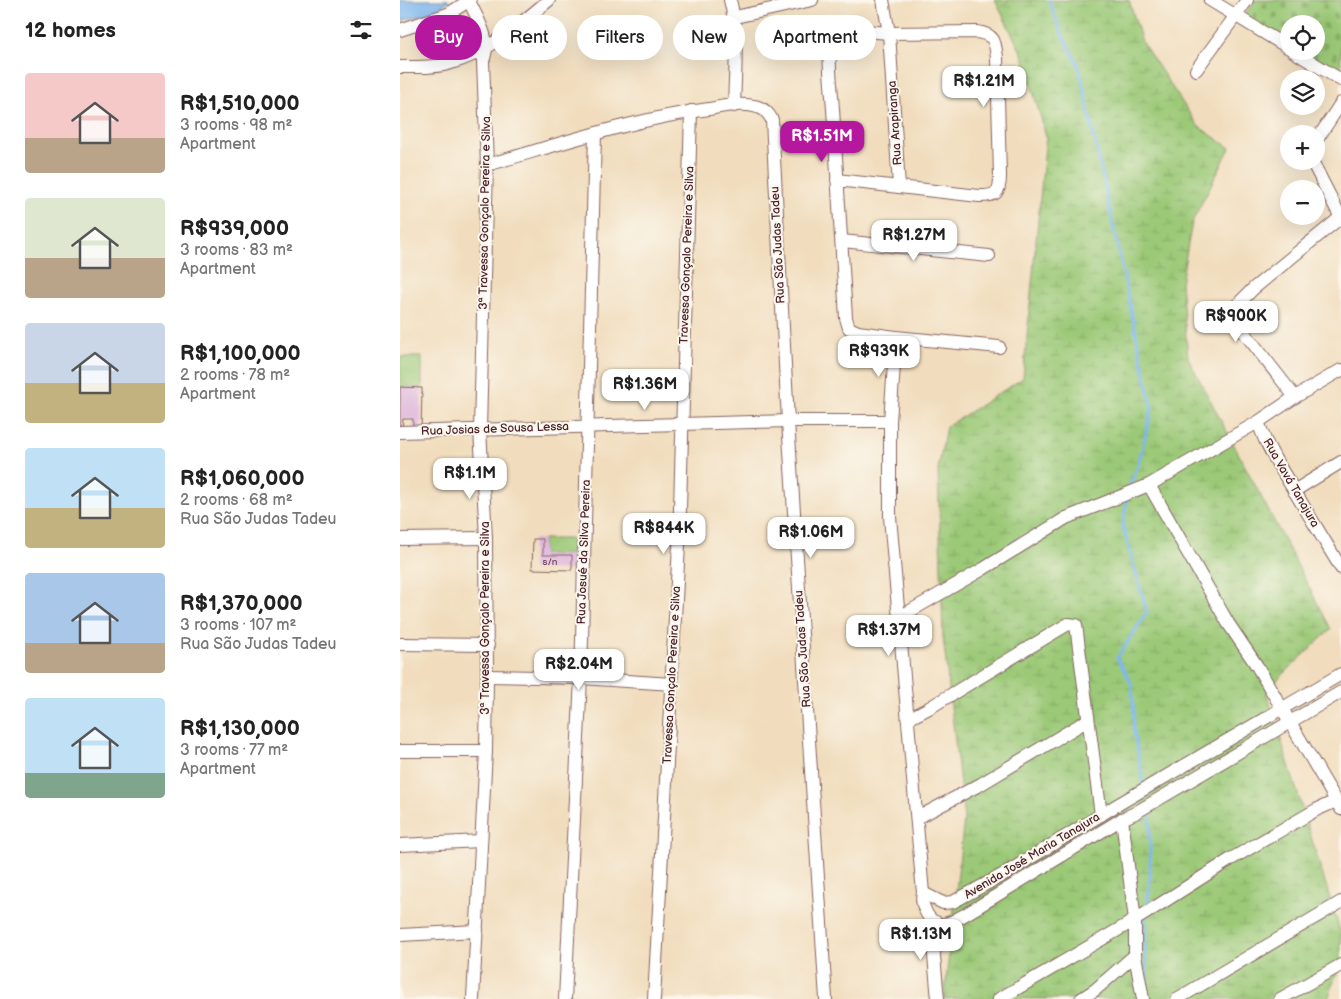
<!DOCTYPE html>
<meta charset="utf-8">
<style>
:root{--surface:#fff;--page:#f6f6f6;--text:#222;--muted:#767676;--accent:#b5179e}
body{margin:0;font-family:"Balsamiq Sans",sans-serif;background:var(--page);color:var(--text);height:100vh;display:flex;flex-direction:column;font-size:19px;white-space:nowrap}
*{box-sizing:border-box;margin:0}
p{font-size:16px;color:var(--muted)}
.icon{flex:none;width:28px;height:28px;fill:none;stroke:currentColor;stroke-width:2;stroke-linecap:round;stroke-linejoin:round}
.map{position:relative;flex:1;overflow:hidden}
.drawer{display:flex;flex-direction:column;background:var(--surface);width:400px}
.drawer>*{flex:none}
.banner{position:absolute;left:15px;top:15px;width:475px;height:45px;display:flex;gap:10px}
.fabs{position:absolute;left:880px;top:15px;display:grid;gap:10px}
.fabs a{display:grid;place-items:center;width:45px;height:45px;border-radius:50%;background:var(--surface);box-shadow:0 5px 20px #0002;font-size:25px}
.price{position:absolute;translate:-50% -42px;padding:0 11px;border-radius:10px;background:#fff;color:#222;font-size:16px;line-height:32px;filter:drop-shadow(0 1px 2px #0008)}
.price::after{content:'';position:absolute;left:50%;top:30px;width:15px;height:11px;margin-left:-8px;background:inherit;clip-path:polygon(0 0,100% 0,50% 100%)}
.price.on{background:var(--accent);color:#fff}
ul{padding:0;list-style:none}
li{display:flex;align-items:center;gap:15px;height:125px;padding:0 25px}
li span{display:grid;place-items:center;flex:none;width:140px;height:100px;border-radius:5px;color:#555}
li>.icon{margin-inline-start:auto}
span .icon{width:60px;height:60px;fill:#fffc;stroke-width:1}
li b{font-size:21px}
h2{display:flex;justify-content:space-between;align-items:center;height:60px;padding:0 25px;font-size:21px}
.chip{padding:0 18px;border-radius:22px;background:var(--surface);box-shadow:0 5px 20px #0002;font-size:18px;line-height:45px}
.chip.on{background:var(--accent);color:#fff}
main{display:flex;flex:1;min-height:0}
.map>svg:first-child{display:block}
.wetland{fill:url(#wetland-marsh);stroke:#727451}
.cemetery{fill:url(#cemetery-stones);stroke:#727451}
.green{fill:#9bc977;stroke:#727451}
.water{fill:#7eb8ef;stroke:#646c8d}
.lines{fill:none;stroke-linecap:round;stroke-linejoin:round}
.stream{stroke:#7eb8ef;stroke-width:3}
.building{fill:#deb2db}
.minor-casing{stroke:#84625e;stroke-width:14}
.minor{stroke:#fff;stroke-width:12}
.labels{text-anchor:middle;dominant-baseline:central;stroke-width:4;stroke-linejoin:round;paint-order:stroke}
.number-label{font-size:10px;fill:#6f4457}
.street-label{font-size:12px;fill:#4a1f2b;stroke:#fbf7ec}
</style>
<main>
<section class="drawer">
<h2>12 homes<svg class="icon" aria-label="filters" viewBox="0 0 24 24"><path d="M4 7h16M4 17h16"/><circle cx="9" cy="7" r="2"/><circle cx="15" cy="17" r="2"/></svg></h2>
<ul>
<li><span style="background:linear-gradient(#f6c9c9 65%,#b9a48a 0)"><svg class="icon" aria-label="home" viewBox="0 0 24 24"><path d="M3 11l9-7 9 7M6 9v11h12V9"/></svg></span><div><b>R$1,510,000</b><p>3 rooms · 98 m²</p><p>Apartment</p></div></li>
<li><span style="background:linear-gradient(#dfe7d0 60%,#b9a48a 0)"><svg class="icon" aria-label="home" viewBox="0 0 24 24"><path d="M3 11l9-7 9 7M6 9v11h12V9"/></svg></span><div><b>R$939,000</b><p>3 rooms · 83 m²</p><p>Apartment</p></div></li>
<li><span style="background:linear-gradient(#c9d6e8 60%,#c2b280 0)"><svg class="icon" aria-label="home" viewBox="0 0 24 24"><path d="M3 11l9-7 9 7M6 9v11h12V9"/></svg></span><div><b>R$1,100,000</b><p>2 rooms · 78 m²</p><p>Apartment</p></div></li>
<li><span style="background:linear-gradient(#bfe0f5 60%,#c2b280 0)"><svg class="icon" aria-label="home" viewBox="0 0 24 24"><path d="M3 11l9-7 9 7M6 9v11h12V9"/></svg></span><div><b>R$1,060,000</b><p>2 rooms · 68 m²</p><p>Rua São Judas Tadeu</p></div></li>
<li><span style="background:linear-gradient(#a9c7e8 70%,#b9a48a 0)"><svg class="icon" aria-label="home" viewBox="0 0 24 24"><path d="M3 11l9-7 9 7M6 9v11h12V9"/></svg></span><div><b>R$1,370,000</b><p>3 rooms · 107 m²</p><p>Rua São Judas Tadeu</p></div></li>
<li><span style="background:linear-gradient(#bfe0f5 75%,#7fa58c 0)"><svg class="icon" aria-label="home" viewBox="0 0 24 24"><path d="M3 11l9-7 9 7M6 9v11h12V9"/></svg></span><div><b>R$1,130,000</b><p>3 rooms · 77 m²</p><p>Apartment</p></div></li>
</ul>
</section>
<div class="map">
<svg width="941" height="999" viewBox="0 0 941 999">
<defs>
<pattern id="wetland-marsh" width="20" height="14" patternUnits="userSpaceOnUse" patternTransform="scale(1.25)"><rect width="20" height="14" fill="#9bc977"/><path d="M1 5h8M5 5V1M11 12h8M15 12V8" fill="none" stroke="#87ac67"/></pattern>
<pattern id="cemetery-stones" width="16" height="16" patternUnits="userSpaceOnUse" patternTransform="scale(1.25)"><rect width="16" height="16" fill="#9bc977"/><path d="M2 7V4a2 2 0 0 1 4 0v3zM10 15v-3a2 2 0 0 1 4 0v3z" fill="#87ac67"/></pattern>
</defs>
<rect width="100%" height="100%" fill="#fbf7ec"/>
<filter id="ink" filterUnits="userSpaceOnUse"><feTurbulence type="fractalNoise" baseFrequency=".02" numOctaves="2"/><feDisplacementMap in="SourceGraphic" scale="10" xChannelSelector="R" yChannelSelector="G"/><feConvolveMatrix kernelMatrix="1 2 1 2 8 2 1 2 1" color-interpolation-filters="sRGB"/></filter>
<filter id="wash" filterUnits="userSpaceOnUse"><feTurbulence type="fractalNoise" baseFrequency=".0096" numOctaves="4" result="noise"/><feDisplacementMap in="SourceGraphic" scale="20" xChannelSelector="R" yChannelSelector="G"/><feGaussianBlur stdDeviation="1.12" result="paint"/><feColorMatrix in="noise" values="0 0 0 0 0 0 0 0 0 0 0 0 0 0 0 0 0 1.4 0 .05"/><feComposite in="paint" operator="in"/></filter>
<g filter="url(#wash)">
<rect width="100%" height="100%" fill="#f1ddbd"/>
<polygon class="wetland" points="595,0 729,0 742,42 798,126 830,148 792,222 781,283 788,358 931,629 866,691 941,934 941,960 928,999 544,999 564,819 543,637 538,469 546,427 623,378 646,136 623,56"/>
<polygon class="cemetery" points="855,0 941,0 941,77 901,51 916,51 916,24 889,24 889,44 845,15"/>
<g class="green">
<polygon points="0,357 22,357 22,388 0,387"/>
<rect x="143" y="539" width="29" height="16"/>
</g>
<polygon class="water" points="0,0 49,0 34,12 0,21"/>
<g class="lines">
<g class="stream">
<polyline points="649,0 662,34 679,66 752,408 738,466 728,489"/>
<polyline points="727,497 723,527 747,612 717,658 731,682 734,714 733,727 744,787"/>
<polyline points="747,909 750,877 750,819 748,810"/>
<polyline points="746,988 747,982 745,940 746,917"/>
</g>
</g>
<g id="blocks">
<g class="building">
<polygon points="0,387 22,388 21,432 13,432 13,419 3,419 2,432 0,432"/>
<polygon points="133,539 143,539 143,555 172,555 172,570 132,569"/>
</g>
</g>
</g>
<g filter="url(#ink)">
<use href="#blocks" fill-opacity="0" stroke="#84625e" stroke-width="1"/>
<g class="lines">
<defs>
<g id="minor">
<path d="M330,0C339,34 335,71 334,106"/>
<polyline points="483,0 489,33 499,187"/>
<polyline points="810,0 889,48"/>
<path d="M69,1C78,20 92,40 83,61L87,165L80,429L86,538L87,676L86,751L73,999"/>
<polyline points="335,17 412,0"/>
<polyline points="0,30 48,14 70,0"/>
<polyline points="893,51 941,80"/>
<path d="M0,67C16,67 35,68 51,63C88,53 119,25 149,0"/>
<polyline points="796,70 847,0"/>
<polyline points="916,141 941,103"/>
<polyline points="912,161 941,218"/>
<path d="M87,165C160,144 234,119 309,109C324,106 343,102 358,107C365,109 369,114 372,120L388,421L426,999"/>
<path d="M437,180L579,196C596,196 600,194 600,176L597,58C595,41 595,35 577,32L489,33L439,29L432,32C426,47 432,91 433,109C437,178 442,248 446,318L449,328L458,332L496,337L599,347"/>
<polyline points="442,241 589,256"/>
<path d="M496,337L490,421V517L523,893C519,904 530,927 544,924C552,923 560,917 566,914L722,819L735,813L941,692"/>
<polyline points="895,397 833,318 835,307 854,288 941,217"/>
<polyline points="858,422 865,440 875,459 941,568"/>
<polyline points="0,432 388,421 490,421"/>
<polyline points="749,485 828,623 857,666 941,809"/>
<polyline points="894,491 941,462"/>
<polyline points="0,539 86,538"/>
<polyline points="498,618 583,569 666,518 749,485 858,422 895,397 941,370"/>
<polyline points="0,644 88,645"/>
<polyline points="87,676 181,678 272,684"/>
<polyline points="508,719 529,708 668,624 676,625 701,815"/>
<polyline points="0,751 86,751"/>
<polyline points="517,818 581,784 688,720"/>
<polyline points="722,819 735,920 735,955 743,999"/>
<polyline points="0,845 81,841"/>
<polyline points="523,893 543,903 553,902 604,874 717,805 941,674"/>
<polyline points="536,922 534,956 538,999"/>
<polyline points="0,935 77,931"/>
<polyline points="165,999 181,678 195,134"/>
<polyline points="254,999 279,545 291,111"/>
<polyline points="599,999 735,920 831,859 916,810 936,801"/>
<polyline points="681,999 695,990 735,955"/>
<polyline points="777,999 941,902"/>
<polyline points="880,999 941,965"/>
</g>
</defs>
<use href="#minor" class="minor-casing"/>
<use href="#minor" class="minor"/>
</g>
</g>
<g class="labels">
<g class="number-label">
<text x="150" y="562">s/n</text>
</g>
<g class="street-label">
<text transform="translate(495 123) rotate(-94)">Rua Arapiranga</text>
<text transform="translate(85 213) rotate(-89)">3ª Travessa Gonçalo Pereira e Silva</text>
<text transform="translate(378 245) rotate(-93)">Rua São Judas Tadeu</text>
<text transform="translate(287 255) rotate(-88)">Travessa Gonçalo Pereira e Silva</text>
<text transform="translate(95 429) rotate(-2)">Rua Josias de Sousa Lessa</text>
<text transform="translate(891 483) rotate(60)">Rua Vavá Tanajura</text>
<text transform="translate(184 552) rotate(-88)">Rua Josué da Silva Pereira</text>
<text transform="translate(85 618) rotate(-90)">3ª Travessa Gonçalo Pereira e Silva</text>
<text transform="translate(403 649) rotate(-94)">Rua São Judas Tadeu</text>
<text transform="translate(272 675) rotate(-87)">Travessa Gonçalo Pereira e Silva</text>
<text transform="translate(632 856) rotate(-31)">Avenida José Maria Tanajura</text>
</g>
</g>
</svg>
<div class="fabs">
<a><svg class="icon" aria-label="locate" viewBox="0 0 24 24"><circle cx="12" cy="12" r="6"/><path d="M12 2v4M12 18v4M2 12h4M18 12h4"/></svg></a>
<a><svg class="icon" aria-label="layers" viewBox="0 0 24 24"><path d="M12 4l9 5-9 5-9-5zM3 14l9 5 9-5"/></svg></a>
<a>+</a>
<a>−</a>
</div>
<b class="price" style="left:584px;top:108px">R$1.21M</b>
<b class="price on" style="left:422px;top:163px">R$1.51M</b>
<b class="price" style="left:514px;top:262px">R$1.27M</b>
<b class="price" style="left:836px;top:343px">R$900K</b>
<b class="price" style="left:479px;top:378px">R$939K</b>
<b class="price" style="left:245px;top:411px">R$1.36M</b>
<b class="price" style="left:70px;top:500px">R$1.1M</b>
<b class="price" style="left:264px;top:555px">R$844K</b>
<b class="price" style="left:411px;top:559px">R$1.06M</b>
<b class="price" style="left:489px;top:657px">R$1.37M</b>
<b class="price" style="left:179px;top:691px">R$2.04M</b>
<b class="price" style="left:521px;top:961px">R$1.13M</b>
<div class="banner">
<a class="chip on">Buy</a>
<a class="chip">Rent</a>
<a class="chip">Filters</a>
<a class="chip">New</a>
<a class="chip">Apartment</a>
</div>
</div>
</main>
